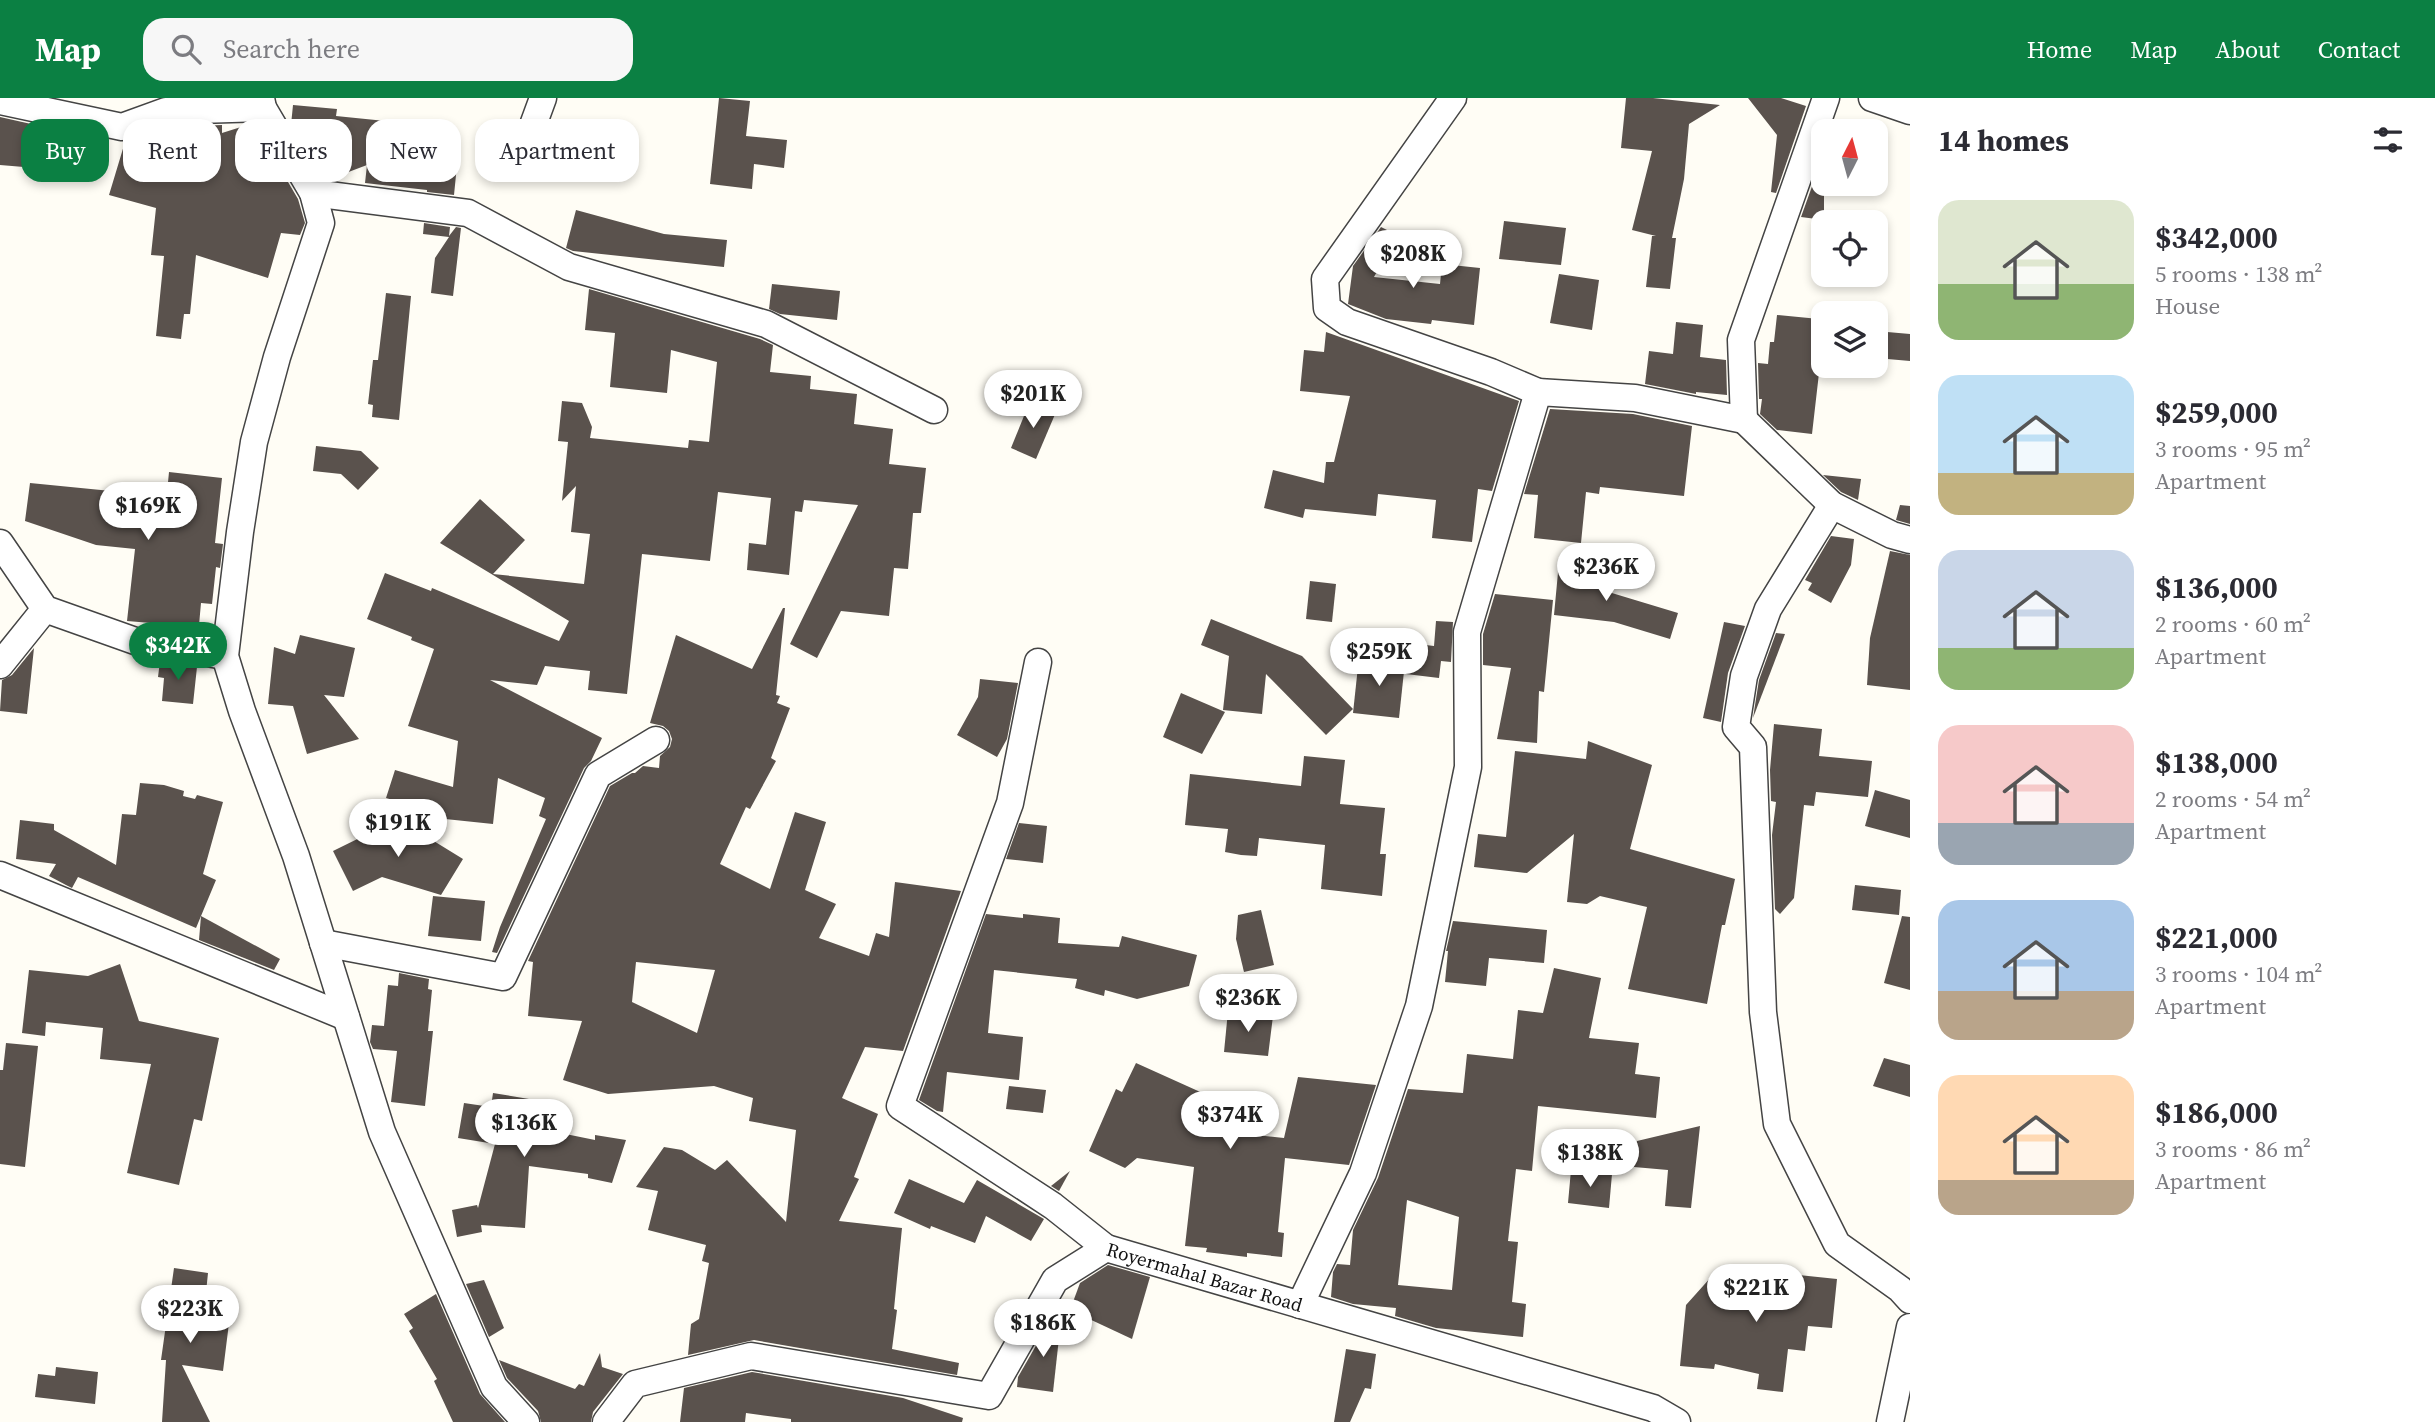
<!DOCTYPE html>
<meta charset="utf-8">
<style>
:root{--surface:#fff;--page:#f7f7f7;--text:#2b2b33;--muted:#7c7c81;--accent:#0b8043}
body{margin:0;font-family:"Source Serif 4",serif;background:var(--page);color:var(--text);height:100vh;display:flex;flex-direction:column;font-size:26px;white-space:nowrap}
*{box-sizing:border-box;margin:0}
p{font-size:23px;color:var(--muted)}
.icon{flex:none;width:38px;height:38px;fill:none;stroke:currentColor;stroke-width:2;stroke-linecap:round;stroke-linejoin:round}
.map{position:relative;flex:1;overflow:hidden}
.sheet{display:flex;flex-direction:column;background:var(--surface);width:525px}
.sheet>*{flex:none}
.hud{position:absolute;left:21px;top:21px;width:665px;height:63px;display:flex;gap:14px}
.needle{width:46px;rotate:6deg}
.tools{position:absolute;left:1811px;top:21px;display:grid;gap:14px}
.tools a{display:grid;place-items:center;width:77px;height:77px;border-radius:14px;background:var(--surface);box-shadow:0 4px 10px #0003;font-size:35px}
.price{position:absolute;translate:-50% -60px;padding:0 16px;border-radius:24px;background:#fff;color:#222;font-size:23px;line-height:46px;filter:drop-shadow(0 2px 4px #0008)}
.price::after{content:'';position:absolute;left:50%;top:42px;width:21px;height:16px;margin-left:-10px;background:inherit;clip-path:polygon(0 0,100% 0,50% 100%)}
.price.on{background:var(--accent);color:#fff}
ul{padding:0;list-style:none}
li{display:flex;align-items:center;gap:21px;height:175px;padding:0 28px}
li span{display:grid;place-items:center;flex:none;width:196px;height:140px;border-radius:21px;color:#555}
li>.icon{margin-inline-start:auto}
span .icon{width:84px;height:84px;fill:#fffc;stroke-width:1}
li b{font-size:30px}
h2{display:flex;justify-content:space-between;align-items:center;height:84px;padding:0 28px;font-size:30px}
.chip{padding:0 24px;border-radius:21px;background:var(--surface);box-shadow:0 4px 10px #0003;font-size:24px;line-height:63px}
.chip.on{background:var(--accent);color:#fff}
header{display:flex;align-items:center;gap:42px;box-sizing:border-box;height:98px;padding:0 35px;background:var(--accent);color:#fff}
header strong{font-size:33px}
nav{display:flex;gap:38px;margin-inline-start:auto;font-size:24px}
.search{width:490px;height:63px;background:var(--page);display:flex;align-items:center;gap:18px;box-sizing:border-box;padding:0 24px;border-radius:21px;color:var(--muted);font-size:26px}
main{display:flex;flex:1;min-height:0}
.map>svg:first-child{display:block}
.building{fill:#5a524d;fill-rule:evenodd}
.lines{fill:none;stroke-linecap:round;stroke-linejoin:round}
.street-casing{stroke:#444;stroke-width:29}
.street{stroke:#fff;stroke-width:26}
.labels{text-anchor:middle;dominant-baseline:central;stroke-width:7;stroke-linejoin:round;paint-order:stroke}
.street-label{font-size:19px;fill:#111;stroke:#fff}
</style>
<header>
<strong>Map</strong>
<div class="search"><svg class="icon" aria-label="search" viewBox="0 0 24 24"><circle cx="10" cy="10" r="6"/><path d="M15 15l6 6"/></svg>Search here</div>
<nav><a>Home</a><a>Map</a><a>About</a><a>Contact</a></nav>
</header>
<main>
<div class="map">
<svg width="1910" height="1324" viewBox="0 0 1910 1324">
<rect width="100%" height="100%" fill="#fffdf5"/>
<g class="building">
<polygon points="719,0 750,3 746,38 787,42 784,70 754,66 752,91 710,86"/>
<polygon points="1626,0 1653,0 1720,7 1689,26 1684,81 1672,140 1676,140 1670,191 1646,189 1652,138 1656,138 1632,132 1652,53 1621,50"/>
<polygon points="1748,0 1781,0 1806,8 1776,95 1771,94 1777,37"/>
<polygon points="293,7 337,11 336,18 415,26 412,62 457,67 454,97 427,94 427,92 365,85 367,67 330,81 323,80 291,27"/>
<polygon points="0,19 40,28 36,70 0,67"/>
<polygon points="222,27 222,35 241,29 252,66 271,55 298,101 305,125 300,137 281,135 268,180 196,157 190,216 184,216 181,241 156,238 164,158 151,157 156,110 109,97 125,44 169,29"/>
<polygon points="519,38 526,44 533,46 543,52 524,80 501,64"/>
<polygon points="1824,55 1824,122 1801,119"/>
<polygon points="576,112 664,136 727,142 724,169 573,153 566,150"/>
<polygon points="1504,123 1566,130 1561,167 1499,161"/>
<polygon points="424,125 450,129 449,138 456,129 461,130 453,198 431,195 435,160 449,139 423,136"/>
<polygon points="1381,129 1397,137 1374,179 1440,186 1442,166 1480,170 1474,227 1432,222 1431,226 1386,221 1348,206 1353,168"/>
<polygon points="1559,176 1599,182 1592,232 1550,225"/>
<polygon points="772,186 840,193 837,222 780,216 769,211"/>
<polygon points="589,191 760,241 773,247 770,274 811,278 810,291 857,296 854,326 893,331 889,366 926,370 921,415 913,415 908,471 894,470 889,518 841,513 817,560 790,546 858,407 804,402 802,414 795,413 789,477 747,472 749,445 766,447 771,400 718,394 710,463 642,456 627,596 588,592 590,573 545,568 537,587 490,582 602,640 591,663 584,670 497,855 492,854 500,829 546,721 539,718 545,700 498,680 493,726 407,717 421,710 386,700 395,672 453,689 458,643 408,628 434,551 411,542 412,539 367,521 385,475 431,493 432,490 559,543 569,523 440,445 480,401 525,442 493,476 584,486 590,436 571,434 576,388 562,403 568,344 558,343 562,303 582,305 592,329 590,340 688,350 689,342 709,344 717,264 671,252 667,295 610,289 615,235 585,232"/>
<polygon points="386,195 411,198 399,322 372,319 373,307 368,306 373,262 378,262"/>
<polygon points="1777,217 1819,221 1816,249 1822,249 1812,336 1777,332 1760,316 1762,301 1759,301 1758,265 1768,266 1770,244 1774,244"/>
<polygon points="1676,224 1703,227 1700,259 1726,262 1727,297 1696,294 1696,296 1645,286 1649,253 1673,256"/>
<polygon points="1876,233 1910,236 1910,263 1876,260"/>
<polygon points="1326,234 1519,303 1492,393 1478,391 1472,444 1432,440 1436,402 1378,396 1376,418 1305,411 1303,420 1264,410 1273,372 1324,385 1326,364 1334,364 1350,298 1300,293 1304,252 1324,254"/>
<polygon points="1030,303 1056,314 1036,361 1011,350"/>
<polygon points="1550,311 1633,316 1692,328 1684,398 1600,389 1599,396 1586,394 1581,445 1534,440 1538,397 1524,396"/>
<polygon points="316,348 361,353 379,370 358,392 341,376 313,373"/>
<polygon points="169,374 222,380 215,445 223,446 220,470 216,469 212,506 201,505 198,538 151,530 151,525 127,523 135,451 96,447 25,423 30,385 111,393 111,399 166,405"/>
<polygon points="1823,377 1861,381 1858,402 1841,394"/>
<polygon points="1900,407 1910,408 1910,426 1896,422"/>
<polygon points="1831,438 1854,441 1851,467 1831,505 1808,492 1812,485 1805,482"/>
<polygon points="1890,453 1910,457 1910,592 1867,587 1870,540"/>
<polygon points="1559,464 1595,468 1592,489 1678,515 1670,541 1614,524 1554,517"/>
<polygon points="1310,483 1336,486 1332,524 1306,521"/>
<polygon points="1495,496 1553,502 1544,594 1539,593 1537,645 1497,641 1511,570 1483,567 1483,536"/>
<path d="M783,510H785L776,597L780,598L777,605L790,610L771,660L776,663L750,711L746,709L720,766L770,791L795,714L826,724L805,792L836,806L819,840L869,858L876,835L889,839L895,784L961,793L903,953L865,949L842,1000L878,1016L854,1079L859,1081L839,1123L902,1130L894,1211L897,1212L892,1251L959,1265L957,1277L754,1242L688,1257L691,1226L699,1221L709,1165L702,1163L706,1147L648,1132L658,1093L636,1089L664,1049L682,1052L715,1072L727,1062L786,1124L796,1032L749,1023L753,1000L714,988L608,996L563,982L582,923L528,918L533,864L528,863L610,688L632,675H635L643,668L659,670L660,658L670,649L672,641L669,633L663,628L650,625L676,537L752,571ZM636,864L715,872L697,935L632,904Z"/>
<polygon points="1211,521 1302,558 1353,611 1326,637 1266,576 1262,616 1223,612 1229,558 1201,547"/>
<polygon points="1436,523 1453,524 1451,564 1441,563 1439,580 1406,576 1409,545 1434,548"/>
<polygon points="1724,524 1745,528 1728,575 1721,624 1703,620"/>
<polygon points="1776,535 1785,536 1753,620 1759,582"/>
<polygon points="300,537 355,550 344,599 324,597 359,641 307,656 293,608 268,606 274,549 295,556"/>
<polygon points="34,550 27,616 0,613 2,582 12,577"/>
<polygon points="1359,559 1405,564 1399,620 1353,615"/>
<polygon points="160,563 197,569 193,606 162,603 164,580 158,579"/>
<polygon points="980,581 1018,585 1007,641 997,659 957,637 978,599"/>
<polygon points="1181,595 1225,614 1202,656 1163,639"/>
<polygon points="1774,626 1822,631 1819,658 1872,663 1868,699 1816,694 1814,708 1804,707 1794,800 1780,816 1775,811 1772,737 1776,704 1771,703 1770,672"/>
<polygon points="1588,643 1652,667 1630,751 1735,781 1725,827 1722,827 1707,906 1628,891 1647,809 1600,798 1587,806 1567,804 1574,736 1527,775 1474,769 1478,736 1506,739 1515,653 1586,661"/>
<polygon points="1304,658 1345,662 1340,706 1385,710 1380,756 1386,756 1382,798 1321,791 1325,747 1259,740 1257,758 1241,757 1225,754 1228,731 1185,727 1190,676 1301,688"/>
<polygon points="140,685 164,687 184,693 183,698 195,701 197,697 223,704 203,776 216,782 196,830 78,779 72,790 66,787 49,778 56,766 16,761 20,722 54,726 54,732 116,767 122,716 136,717"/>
<polygon points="1875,692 1910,702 1910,740 1865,728"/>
<polygon points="398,721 463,761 441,797 382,779 353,793 333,753"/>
<polygon points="1019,725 1047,728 1043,765 1006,761"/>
<polygon points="1855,787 1901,792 1899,817 1852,812"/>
<polygon points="433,798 485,803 481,843 428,838"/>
<polygon points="1261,812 1274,867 1244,874 1236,841 1238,817"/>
<polygon points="986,816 1023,820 1023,816 1060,820 1058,845 1119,849 1122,838 1197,857 1189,888 1137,901 1105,892 1104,898 1075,890 1077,881 994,872 988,935 1023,939 1019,982 947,974 943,1014 937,1013 919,1002"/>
<polygon points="201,818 280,861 274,872 199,842"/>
<polygon points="1902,818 1910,819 1910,892 1884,885"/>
<polygon points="1453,823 1547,832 1544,865 1489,860 1486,888 1445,884 1448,853 1446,853"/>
<polygon points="120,866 139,923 219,940 202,1023 194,1021 179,1087 127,1075 151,966 100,961 103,930 46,924 45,938 22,935 29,872 88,878"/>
<path d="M1554,870L1601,880L1589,940L1639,945L1635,976L1660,979L1656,1020L1538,1008L1532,1073L1516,1071L1508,1143L1518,1144L1512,1204L1526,1206L1523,1239L1436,1230L1395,1218L1396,1210L1353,1206L1331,1199L1333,1174L1337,1166L1350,1167L1353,1132L1378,1080L1408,991L1463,995L1467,956L1513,961L1518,912L1543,915ZM1407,1102L1459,1119L1452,1192L1398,1187Z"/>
<polygon points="399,875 429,881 428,891 432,892 428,933 433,933 425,1008 391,1004 397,953 373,951 370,944 372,927 384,928 388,887 398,888"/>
<polygon points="1228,913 1273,918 1268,958 1224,954"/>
<polygon points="6,945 38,948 25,1069 0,1066 0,972 3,972"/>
<polygon points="1884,960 1910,967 1910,999 1873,988"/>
<polygon points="1136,965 1238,1011 1236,1035 1284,1040 1298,979 1376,987 1349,1067 1285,1060 1278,1134 1284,1135 1282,1159 1247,1155 1247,1159 1206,1154 1207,1150 1185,1148 1194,1069 1137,1060 1125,1070 1089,1053 1116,991 1122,994"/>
<polygon points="1009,988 1046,992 1043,1015 1006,1011"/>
<polygon points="493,995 541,1003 536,1030 595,1042 595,1037 626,1042 612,1085 588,1080 588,1076 529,1068 525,1130 481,1127 482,1134 457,1139 452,1112 477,1107 478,1110 495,1046 458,1040 464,1005 491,1009"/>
<polygon points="1700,1028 1691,1110 1665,1108 1668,1072 1634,1069 1637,1043"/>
<polygon points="1571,1072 1612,1076 1609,1110 1568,1105"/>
<polygon points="1070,1073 1059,1093 1051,1088"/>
<polygon points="909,1081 964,1105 977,1082 1044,1121 1031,1143 986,1118 975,1145 931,1128 930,1131 894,1115"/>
<polygon points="1108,1167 1150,1179 1132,1241 1070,1212 1080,1185"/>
<polygon points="1749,1168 1788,1187 1789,1176 1837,1181 1832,1230 1808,1228 1805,1253 1788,1251 1783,1294 1757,1291 1759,1276 1715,1266 1714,1271 1680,1268 1686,1207 1712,1178 1735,1197"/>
<polygon points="174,1170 208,1175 204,1214 230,1217 223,1273 182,1267 210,1324 162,1324 166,1262 161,1262"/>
<polygon points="484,1182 504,1230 489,1239 466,1186"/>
<polygon points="436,1196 480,1296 505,1324 453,1324 434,1283 437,1281 409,1233 413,1230 404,1216"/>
<polygon points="1061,1204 1063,1204 1053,1294 1017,1289 1018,1279"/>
<polygon points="1346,1251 1376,1256 1371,1291 1365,1290 1350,1324 1334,1324"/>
<polygon points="600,1255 602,1269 623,1276 593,1314 591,1324 541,1324 538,1313 507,1280 499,1262 575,1291 579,1286 584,1288"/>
<polygon points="56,1269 98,1274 95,1306 35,1299 38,1276 55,1278"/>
<polygon points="752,1274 903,1300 963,1320 962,1324 791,1324 791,1321 746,1315 745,1324 680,1324 684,1290"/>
</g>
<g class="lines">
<defs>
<g id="street">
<polyline points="261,0 263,10 313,95 321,125 277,259 254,344 240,434 225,558 242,613 296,758 382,1034 494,1289 526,1324"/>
<polyline points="1453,0 1325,181 1327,210 1347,224 1491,274 1538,294"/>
<polyline points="1872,0 1910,13"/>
<polyline points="0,3 122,29 166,13 263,10"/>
<polyline points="532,30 543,0"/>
<polyline points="313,95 468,115 569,169 766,226 934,312"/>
<polyline points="1744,322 1832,407 1892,437 1910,442"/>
<polyline points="1832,407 1768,511 1744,578 1736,629 1753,649 1763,914 1777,1026 1837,1146 1900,1191 1910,1202"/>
<polyline points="0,445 45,511 138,544 225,558"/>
<polyline points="1038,564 1010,705 900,1008 1053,1108 1106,1150"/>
<polyline points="0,567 45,511"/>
<polyline points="0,777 346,919"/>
<polyline points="323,845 503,879 598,677 656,642"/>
<polyline points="1300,1207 1363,1075 1419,908 1468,669 1467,534 1538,294 1635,300 1744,322 1741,242 1826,0"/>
<path id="s1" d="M606,1324L635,1286L751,1258L989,1298L1055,1182L1106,1150L1653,1310L1677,1324"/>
<polyline points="1890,1324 1910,1229"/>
</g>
</defs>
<use href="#street" class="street-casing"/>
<use href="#street" class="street"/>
</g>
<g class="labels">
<g class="street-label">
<text stroke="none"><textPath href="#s1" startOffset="705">Royermahal Bazar Road</textPath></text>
</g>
</g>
</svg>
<div class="tools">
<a><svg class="needle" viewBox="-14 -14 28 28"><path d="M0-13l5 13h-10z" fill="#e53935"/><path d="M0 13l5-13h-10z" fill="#7c7c81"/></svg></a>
<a><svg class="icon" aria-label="locate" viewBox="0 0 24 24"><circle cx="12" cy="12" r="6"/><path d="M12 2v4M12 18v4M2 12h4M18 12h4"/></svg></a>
<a><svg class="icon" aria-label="layers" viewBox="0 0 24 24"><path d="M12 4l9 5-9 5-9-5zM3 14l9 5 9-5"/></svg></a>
</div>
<b class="price" style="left:1413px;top:192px">$208K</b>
<b class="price" style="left:1033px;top:332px">$201K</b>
<b class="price" style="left:148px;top:444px">$169K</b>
<b class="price" style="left:1606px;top:505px">$236K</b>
<b class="price on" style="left:178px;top:584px">$342K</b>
<b class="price" style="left:1379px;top:590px">$259K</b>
<b class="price" style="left:398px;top:761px">$191K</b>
<b class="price" style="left:1248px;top:936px">$236K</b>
<b class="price" style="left:1230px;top:1053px">$374K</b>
<b class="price" style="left:524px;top:1061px">$136K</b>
<b class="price" style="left:1590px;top:1091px">$138K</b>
<b class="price" style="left:1756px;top:1226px">$221K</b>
<b class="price" style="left:190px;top:1247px">$223K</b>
<b class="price" style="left:1043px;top:1261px">$186K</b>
<div class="hud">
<a class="chip on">Buy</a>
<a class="chip">Rent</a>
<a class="chip">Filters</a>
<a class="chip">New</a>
<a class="chip">Apartment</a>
</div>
</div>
<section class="sheet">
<h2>14 homes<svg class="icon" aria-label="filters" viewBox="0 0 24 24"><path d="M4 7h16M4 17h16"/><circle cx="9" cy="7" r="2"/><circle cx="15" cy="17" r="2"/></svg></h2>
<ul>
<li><span style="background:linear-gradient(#dfe7d0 60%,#8fb573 0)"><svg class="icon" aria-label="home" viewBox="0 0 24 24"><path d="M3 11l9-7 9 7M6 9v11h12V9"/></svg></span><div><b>$342,000</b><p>5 rooms · 138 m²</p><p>House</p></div></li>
<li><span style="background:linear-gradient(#bfe0f5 70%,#c2b280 0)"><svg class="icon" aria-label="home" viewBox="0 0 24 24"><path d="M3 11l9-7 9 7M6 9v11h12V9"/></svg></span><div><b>$259,000</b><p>3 rooms · 95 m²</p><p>Apartment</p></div></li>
<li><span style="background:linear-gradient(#c9d6e8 70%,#8fb573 0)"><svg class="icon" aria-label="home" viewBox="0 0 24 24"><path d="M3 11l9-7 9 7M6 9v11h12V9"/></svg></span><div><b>$136,000</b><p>2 rooms · 60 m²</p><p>Apartment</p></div></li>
<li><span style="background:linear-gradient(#f6c9c9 70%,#9aa5b1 0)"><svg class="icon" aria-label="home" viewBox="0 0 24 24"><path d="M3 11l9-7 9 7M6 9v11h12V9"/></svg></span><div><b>$138,000</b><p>2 rooms · 54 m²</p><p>Apartment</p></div></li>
<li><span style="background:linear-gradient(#a9c7e8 65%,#b9a48a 0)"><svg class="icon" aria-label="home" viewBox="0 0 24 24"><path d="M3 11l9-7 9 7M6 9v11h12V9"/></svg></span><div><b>$221,000</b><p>3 rooms · 104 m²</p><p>Apartment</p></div></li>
<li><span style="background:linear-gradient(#ffd9b3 75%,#b9a48a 0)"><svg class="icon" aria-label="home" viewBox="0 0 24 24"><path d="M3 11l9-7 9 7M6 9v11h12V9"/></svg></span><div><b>$186,000</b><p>3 rooms · 86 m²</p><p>Apartment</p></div></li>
</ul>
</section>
</main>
